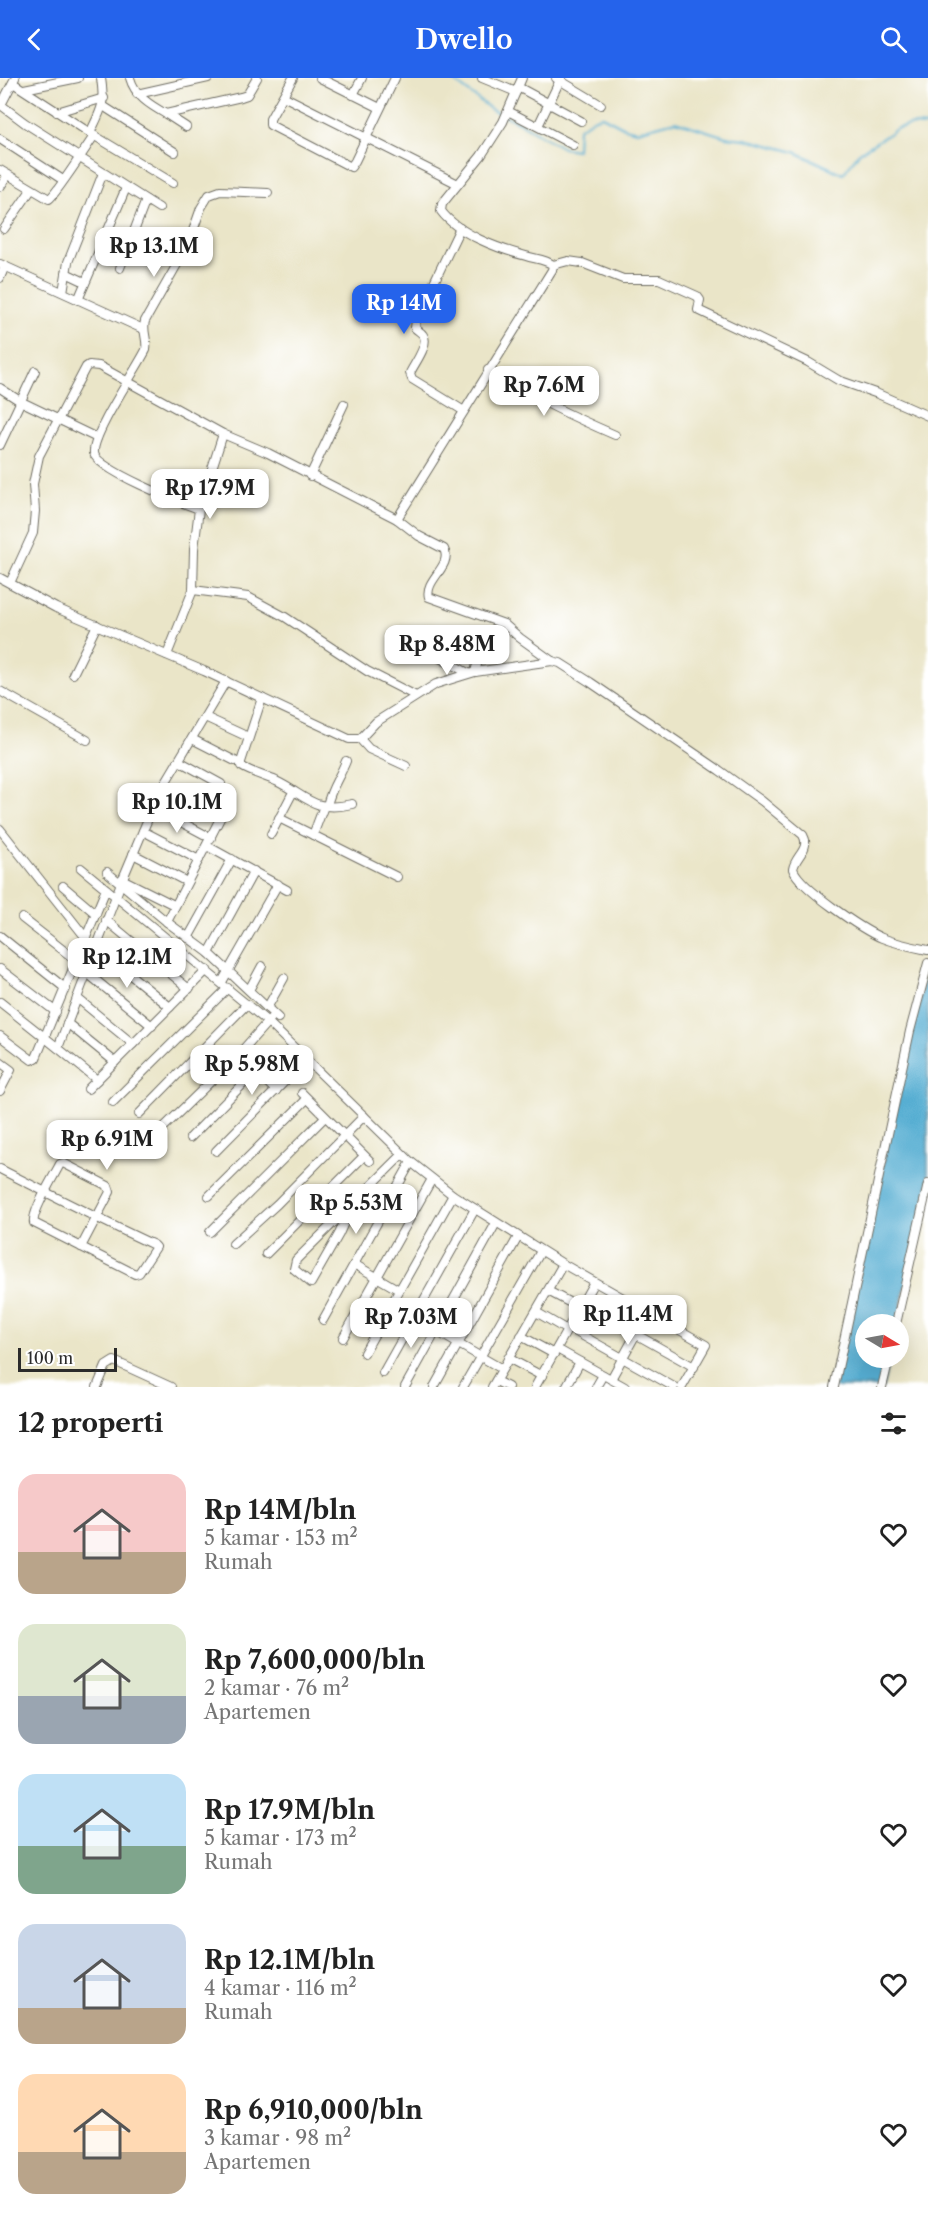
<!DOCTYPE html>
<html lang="id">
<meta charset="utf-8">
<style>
:root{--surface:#fff;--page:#f2f2f2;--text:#222;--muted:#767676;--accent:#2563eb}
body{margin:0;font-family:"Libre Caslon Text",serif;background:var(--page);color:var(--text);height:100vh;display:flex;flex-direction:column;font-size:22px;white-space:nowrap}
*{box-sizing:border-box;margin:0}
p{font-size:20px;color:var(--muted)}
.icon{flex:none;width:33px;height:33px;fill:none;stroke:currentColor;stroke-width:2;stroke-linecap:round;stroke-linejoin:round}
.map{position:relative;height:1309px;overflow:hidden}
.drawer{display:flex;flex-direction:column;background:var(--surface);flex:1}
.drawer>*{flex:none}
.needle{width:39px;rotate:100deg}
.buttons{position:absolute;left:855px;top:1236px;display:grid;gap:12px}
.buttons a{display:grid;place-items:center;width:54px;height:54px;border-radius:50%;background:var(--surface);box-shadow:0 6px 24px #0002;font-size:30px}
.scale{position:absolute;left:18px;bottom:15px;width:99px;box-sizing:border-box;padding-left:6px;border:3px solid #2b2b2b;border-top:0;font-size:16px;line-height:21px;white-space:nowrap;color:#2b2b2b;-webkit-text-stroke:4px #fff;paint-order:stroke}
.price{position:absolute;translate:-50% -51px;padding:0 14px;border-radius:12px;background:#fff;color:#222;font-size:20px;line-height:39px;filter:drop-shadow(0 2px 3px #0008)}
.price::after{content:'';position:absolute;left:50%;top:36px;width:18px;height:14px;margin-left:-9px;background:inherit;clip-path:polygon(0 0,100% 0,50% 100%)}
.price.active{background:var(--accent);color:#fff}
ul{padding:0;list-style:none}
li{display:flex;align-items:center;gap:18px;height:150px;padding:0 18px}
li span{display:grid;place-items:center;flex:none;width:168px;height:120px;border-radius:18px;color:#555}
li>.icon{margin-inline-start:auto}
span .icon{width:72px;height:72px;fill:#fffc;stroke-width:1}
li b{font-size:26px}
h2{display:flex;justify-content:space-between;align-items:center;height:72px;padding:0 18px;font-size:26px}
header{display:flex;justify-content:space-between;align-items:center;height:78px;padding:0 18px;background:var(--accent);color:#fff;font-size:27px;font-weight:600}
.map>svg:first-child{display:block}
.water{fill:#55add2;stroke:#406c7e;stroke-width:1.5}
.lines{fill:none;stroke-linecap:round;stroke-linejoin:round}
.stream{stroke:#55add2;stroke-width:2}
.minor-casing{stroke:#6e6c62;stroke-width:10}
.minor{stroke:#fff;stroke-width:8}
</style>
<header><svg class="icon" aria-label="back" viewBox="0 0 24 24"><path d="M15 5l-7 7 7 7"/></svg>Dwello<svg class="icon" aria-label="search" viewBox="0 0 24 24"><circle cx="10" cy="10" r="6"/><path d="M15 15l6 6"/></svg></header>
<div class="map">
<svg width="928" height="1309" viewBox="0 0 928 1309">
<rect width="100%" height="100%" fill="#fff"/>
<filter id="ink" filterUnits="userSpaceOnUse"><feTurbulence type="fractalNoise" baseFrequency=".0167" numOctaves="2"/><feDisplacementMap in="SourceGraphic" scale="12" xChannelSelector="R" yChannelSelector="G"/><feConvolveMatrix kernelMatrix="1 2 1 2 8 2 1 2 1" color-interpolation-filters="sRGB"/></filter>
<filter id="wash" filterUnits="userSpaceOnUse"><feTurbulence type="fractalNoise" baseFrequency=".008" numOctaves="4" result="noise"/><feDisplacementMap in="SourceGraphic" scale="24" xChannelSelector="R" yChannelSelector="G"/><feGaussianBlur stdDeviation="1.35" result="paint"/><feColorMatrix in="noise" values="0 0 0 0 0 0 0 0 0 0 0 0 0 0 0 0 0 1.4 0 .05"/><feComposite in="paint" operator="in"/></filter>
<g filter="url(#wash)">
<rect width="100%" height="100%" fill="#eae5c8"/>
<polygon class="water" points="928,882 928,1107 897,1246 866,1246 866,1280 890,1280 883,1309 834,1309"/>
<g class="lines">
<polyline class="stream" points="450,0 492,32 518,44 563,70 577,72 578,51 595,40 602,38 625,50 637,53 675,43 726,59 745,61 795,74 843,96 859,75 898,50 911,47 928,48"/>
</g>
</g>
<g filter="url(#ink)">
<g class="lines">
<defs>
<g id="minor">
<polyline points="15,0 1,27 25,45 159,130"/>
<path d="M101,0C105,28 102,30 90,55L173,105"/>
<path d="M130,0C135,18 150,27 166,36L241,19L247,17L257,0"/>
<polyline points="293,0 270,41 270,47 351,89 355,83 395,0"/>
<polyline points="320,0 380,30"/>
<polyline points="482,0 516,14"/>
<polyline points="556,0 601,27"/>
<polyline points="13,5 90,55"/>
<polyline points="518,9 581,43"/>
<polyline points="24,11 78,0"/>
<polyline points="137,16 208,0"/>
<polyline points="353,17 362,0"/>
<polyline points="285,19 458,106"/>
<polyline points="103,28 175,74"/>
<polyline points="508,33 573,67"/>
<polyline points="57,34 104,20"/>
<polyline points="166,36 186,49"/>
<polyline points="538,48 561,0"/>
<polyline points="0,61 63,102"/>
<path d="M0,92L49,121C55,118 87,68 94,58"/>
<polyline points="0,109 8,97"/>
<path d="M460,150L416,242L415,250C418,253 421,254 423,257C430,266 414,286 410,295L412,301L464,333"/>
<polyline points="4,151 31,112"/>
<polyline points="0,186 143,251"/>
<polyline points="553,187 568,183 582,185 623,201 659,201 697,218 700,222 698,232 808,284 838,302 878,316 928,338"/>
<polyline points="120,190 146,122"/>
<polyline points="66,195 85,204"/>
<polyline points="0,200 5,188"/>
<polyline points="63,214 68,184 103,95"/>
<polyline points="78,222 126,110"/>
<path d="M488,292C529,318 571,338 615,357"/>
<polyline points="0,310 20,323 97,360"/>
<polyline points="0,367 35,293"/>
<polyline points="310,398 344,326"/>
<polyline points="199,431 223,356"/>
<path d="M397,441L419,458L444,471C453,488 424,502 429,519L504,546L520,560L552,583"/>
<path d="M0,500L56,530L204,593L349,661H360L376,644L436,606L475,594L552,583L560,585L590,604L719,692L762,723L803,757C811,771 795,778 793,791C800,810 863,852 882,860C897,866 913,869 928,872"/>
<path d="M10,505L33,455L35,433L33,406L39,378L86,289L89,287L99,288L223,356L268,375L397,441L552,192L553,187C545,181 535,181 526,178C499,171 458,156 441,133L442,126L481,78L503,44L522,0"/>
<polyline points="193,512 248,519 285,539 367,593 416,618"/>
<path d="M167,577L193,512L194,471L199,431C182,425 95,391 94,375C92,356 135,294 146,272C148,261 142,254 145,243L188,167L201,130L209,117L220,113L268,115"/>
<polyline points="438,579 468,595"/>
<polyline points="475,594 483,563"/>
<polyline points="73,596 97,547"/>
<polyline points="0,613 87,662"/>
<path d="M262,620L241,684V688C252,695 265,698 276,703C307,718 313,735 352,726"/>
<polyline points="205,639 246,658"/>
<polyline points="192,661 235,683"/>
<polyline points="360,661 369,671 406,688"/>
<polyline points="179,683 221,706"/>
<polyline points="164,707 222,736"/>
<polyline points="324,728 313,757 397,799"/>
<path d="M327,728C331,709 339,701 346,683"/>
<polyline points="153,729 211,760"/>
<polyline points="279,740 313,757"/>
<polyline points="0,751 86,860"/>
<polyline points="143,753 199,782"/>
<polyline points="271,756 293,714"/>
<polyline points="207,768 287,812"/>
<polyline points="133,776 187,804"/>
<polyline points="81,790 268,944 411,1084 453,1117 563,1186 492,1309"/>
<polyline points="107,794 167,844 209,875 278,940"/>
<polyline points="122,801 174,827"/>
<polyline points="63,808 96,836"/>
<polyline points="22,840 77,883 89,889"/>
<polyline points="106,842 189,911"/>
<polyline points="167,844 230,721"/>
<polyline points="0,858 66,911"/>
<polyline points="188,860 232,781"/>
<polyline points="96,869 170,929"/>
<polyline points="209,875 254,793"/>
<polyline points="0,891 56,934"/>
<polyline points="87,895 152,948"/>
<polyline points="222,904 278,806"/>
<polyline points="249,912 262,888"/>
<polyline points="77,920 133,966"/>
<polyline points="0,924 58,970"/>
<polyline points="267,930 284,900"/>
<polyline points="67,945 115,984"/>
<polyline points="0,958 32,982 36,980 106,811"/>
<polyline points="239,976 276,1013"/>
<polyline points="0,984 11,992 0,1013"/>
<polyline points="97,1002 58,970 121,805 158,717 226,603"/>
<polyline points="88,1011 207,892"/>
<polyline points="302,1015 370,1083"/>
<polyline points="113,1024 228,910"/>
<polyline points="139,1036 247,926"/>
<polyline points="163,1050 239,976 271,940"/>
<polyline points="190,1060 256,993"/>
<polyline points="216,1073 307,981"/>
<path d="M0,1091C51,1117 102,1143 154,1167L156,1169L139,1195L135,1196L34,1145C31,1135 54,1098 60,1086L63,1085L108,1108L110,1114L81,1169"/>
<polyline points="209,1118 307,1021"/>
<polyline points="351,1129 339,1156 311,1205 294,1191 296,1182 402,1077"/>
<polyline points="210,1154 325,1039"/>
<polyline points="233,1166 277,1126 364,1038"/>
<polyline points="266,1176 364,1078"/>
<polyline points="354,1186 399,1212"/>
<polyline points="563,1186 706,1267 682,1309"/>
<polyline points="548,1213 580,1230"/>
<polyline points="393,1222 439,1247"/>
<polyline points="582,1226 694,1289"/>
<polyline points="536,1234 567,1252"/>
<polyline points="323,1242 411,1084"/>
<polyline points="896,1246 928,1106"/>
<polyline points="569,1250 674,1309"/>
<polyline points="436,1253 502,1291"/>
<polyline points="521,1258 554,1276"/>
<polyline points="343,1260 432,1101"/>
<polyline points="557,1271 625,1309"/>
<polyline points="364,1275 453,1117"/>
<polyline points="508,1280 542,1298"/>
<polyline points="383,1295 475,1131"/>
<polyline points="611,1301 648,1234"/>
<polyline points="496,1303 508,1309"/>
<polyline points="97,1309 106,1288 114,1283 171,1309"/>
<polyline points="405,1309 496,1145"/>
<polyline points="434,1309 518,1159"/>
<polyline points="463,1309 541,1173"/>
<polyline points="535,1309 594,1204"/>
<polyline points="566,1309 580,1284"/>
<polyline points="596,1309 603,1297"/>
<polyline points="834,1309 910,953 928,885"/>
<polyline points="882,1309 889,1280"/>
</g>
</defs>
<use href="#minor" class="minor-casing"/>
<use href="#minor" class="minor"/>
</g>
</g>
</svg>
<div class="buttons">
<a><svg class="needle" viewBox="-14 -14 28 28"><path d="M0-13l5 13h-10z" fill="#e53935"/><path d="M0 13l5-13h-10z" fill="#767676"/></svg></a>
</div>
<div class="scale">100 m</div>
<b class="price" style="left:154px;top:200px">Rp 13.1M</b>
<b class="price active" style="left:404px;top:257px">Rp 14M</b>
<b class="price" style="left:544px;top:339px">Rp 7.6M</b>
<b class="price" style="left:210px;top:442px">Rp 17.9M</b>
<b class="price" style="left:447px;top:598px">Rp 8.48M</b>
<b class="price" style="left:177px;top:756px">Rp 10.1M</b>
<b class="price" style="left:127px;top:911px">Rp 12.1M</b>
<b class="price" style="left:252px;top:1018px">Rp 5.98M</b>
<b class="price" style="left:107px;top:1093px">Rp 6.91M</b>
<b class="price" style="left:356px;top:1157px">Rp 5.53M</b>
<b class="price" style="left:628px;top:1268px">Rp 11.4M</b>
<b class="price" style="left:411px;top:1271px">Rp 7.03M</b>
</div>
<section class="drawer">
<h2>12 properti<svg class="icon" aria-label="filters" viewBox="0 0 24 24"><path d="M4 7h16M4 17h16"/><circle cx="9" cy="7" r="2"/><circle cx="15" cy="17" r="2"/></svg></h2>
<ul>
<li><span style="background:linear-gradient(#f6c9c9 65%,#b9a48a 0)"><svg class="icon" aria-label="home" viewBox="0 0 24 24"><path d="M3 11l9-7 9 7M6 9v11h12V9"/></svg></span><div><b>Rp 14M/bln</b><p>5 kamar · 153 m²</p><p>Rumah</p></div><svg class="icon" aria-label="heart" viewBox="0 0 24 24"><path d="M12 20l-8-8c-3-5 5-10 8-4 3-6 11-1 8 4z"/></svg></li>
<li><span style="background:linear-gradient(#dfe7d0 60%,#9aa5b1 0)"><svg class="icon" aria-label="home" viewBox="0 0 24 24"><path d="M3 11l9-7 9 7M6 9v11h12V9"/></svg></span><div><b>Rp 7,600,000/bln</b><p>2 kamar · 76 m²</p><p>Apartemen</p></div><svg class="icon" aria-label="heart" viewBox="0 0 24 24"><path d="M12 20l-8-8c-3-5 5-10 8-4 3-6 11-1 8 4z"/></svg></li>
<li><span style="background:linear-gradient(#bfe0f5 60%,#7fa58c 0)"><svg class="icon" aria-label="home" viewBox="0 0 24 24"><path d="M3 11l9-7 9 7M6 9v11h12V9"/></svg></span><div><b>Rp 17.9M/bln</b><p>5 kamar · 173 m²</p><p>Rumah</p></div><svg class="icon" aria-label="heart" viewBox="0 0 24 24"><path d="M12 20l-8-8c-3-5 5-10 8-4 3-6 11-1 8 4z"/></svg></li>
<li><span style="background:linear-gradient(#c9d6e8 70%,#b9a48a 0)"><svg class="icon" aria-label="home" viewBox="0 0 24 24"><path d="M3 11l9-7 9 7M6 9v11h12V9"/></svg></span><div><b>Rp 12.1M/bln</b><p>4 kamar · 116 m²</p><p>Rumah</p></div><svg class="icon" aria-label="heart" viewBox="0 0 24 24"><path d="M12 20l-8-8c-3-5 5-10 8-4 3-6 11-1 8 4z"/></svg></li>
<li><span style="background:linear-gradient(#ffd9b3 65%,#b9a48a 0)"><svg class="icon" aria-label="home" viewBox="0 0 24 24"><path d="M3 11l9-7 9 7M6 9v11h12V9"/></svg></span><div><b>Rp 6,910,000/bln</b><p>3 kamar · 98 m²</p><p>Apartemen</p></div><svg class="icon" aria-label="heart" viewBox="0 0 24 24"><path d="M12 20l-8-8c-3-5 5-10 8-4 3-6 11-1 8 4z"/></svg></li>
</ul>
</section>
